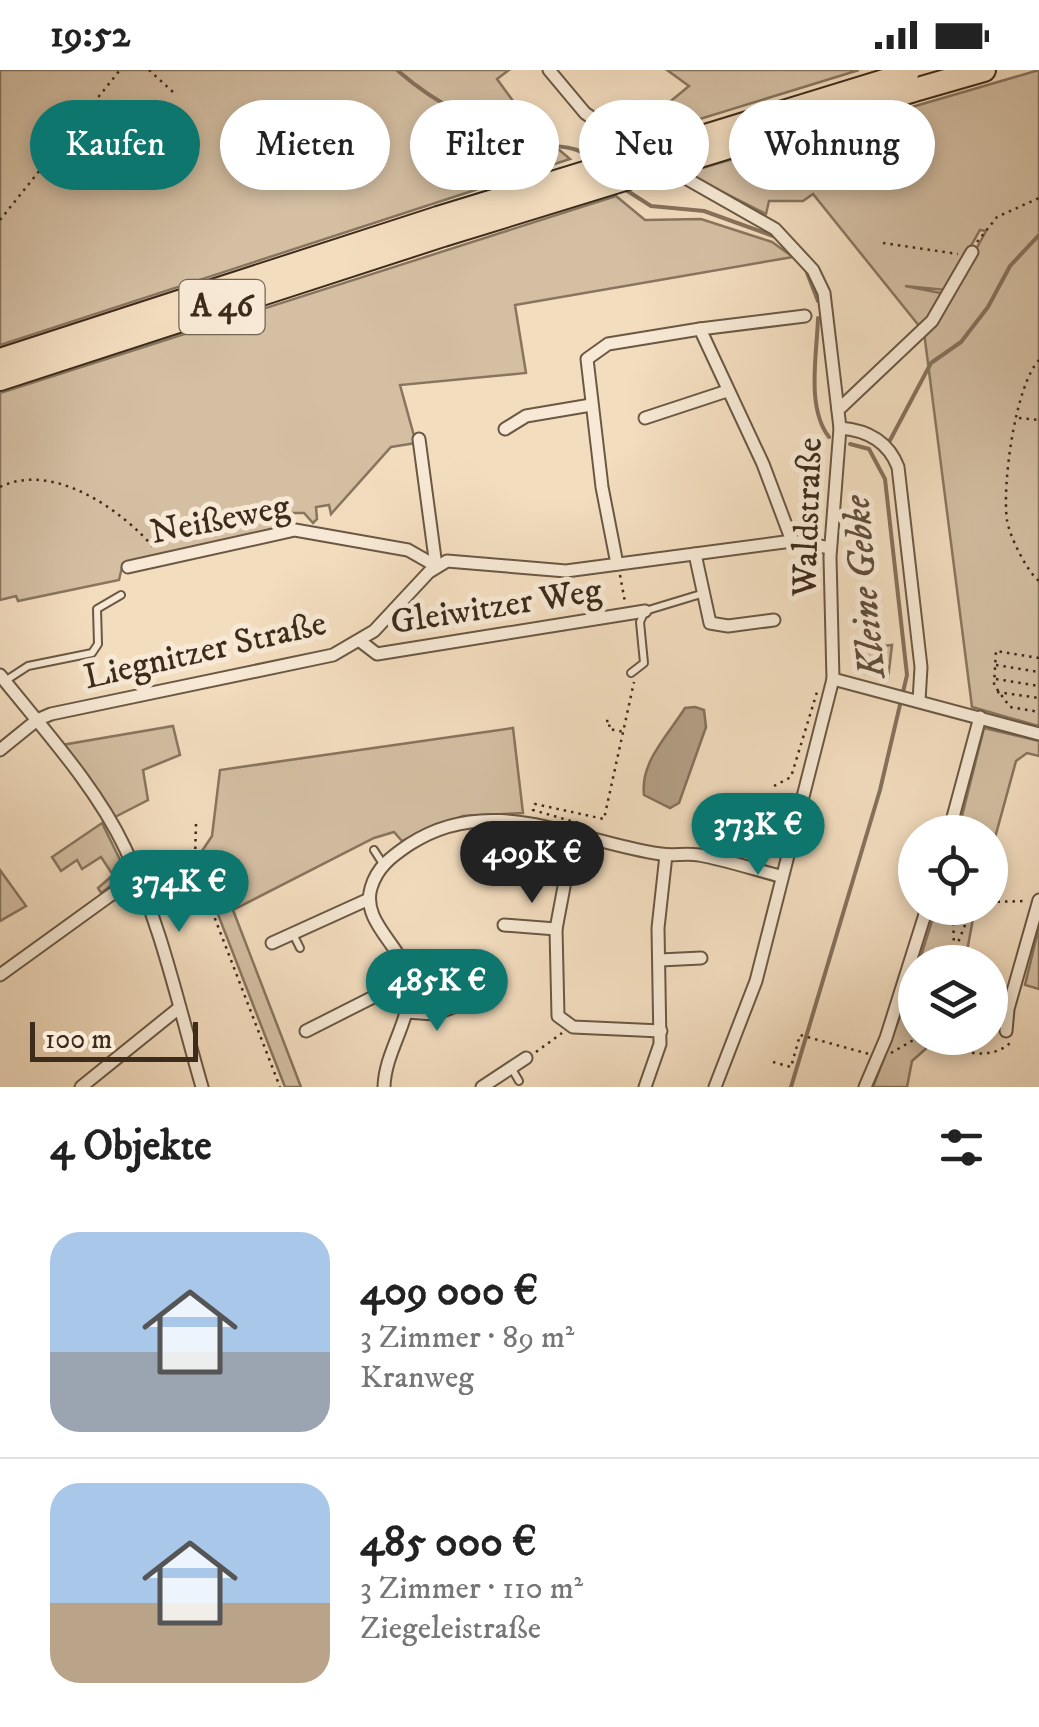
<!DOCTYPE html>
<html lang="de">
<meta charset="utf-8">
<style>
:root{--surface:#fff;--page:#f2f2f2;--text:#222;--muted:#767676;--line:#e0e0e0;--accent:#0f766e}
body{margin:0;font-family:"IM FELL DW Pica",serif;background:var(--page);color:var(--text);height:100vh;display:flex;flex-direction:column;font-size:38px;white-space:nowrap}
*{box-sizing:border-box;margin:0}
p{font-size:32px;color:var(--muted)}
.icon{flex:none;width:55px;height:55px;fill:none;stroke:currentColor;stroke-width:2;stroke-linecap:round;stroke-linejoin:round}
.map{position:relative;height:1017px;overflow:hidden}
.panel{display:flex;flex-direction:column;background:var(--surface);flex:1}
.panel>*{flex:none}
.guide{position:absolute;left:30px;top:30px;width:980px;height:90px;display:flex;gap:20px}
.buttons{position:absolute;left:898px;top:745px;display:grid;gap:20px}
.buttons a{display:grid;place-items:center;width:110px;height:110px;border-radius:50%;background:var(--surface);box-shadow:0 5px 15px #0003;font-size:50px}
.scale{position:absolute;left:30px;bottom:25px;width:168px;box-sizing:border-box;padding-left:10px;border:5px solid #3d2b1b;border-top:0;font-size:28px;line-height:35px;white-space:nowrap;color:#3d2b1b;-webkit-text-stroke:8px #f7e9d5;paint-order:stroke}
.price{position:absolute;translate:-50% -85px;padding:0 22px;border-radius:35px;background:var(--accent);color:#fff;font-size:32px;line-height:65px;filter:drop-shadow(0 2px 5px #0008)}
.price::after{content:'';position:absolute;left:50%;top:60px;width:30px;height:22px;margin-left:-15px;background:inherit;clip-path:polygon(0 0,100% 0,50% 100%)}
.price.selected{background:#222;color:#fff}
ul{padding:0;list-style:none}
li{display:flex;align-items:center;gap:30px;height:250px;padding:0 50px}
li+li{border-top:2px solid var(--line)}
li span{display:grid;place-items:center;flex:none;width:280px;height:200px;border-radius:30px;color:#555}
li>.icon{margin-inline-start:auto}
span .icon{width:120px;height:120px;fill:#fffc;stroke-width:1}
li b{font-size:42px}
h2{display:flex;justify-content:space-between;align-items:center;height:120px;padding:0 50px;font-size:42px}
.chip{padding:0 35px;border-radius:45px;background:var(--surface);box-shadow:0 5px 15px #0003;font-size:35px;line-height:90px}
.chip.selected{background:var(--accent);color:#fff}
.status{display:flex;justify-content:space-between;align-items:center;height:70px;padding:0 50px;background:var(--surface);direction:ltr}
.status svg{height:28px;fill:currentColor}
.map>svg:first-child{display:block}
.green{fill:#d4bfa3;stroke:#88755f;stroke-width:2.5;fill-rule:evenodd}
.water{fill:#b5a087;stroke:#85715c;stroke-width:2.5}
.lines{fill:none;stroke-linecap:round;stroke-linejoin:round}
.stream{stroke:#85715c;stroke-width:4}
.service-casing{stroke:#6a5844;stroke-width:10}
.minor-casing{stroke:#6a5844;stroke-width:15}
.motorway-casing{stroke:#3d2b1b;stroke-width:26}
.path{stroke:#3d2b1b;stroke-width:2.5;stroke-dasharray:2.5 5;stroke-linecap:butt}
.service{stroke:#f7e9d5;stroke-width:6}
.minor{stroke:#f7e9d5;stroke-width:11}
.motorway{stroke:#f3ddbf;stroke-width:22}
.motorway-bridge-casing{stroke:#3d2b1b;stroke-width:26;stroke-linecap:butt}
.motorway-bridge{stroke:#f3ddbf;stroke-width:22}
.labels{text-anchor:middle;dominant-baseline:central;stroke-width:10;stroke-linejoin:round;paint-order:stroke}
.shield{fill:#f7e9d5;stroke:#756453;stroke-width:2.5}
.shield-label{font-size:32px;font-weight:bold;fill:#3d2b1b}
.street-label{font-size:35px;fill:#3d2b1b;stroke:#f7e9d5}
.water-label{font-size:38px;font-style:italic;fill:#614e3b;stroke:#f7e9d5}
</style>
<div class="status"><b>19:52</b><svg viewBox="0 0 49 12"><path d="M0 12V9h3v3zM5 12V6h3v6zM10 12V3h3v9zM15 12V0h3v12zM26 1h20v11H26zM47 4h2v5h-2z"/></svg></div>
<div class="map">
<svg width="1039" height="1017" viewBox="0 0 1039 1017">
<rect width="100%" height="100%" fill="#f3ddbf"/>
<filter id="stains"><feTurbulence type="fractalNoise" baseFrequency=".002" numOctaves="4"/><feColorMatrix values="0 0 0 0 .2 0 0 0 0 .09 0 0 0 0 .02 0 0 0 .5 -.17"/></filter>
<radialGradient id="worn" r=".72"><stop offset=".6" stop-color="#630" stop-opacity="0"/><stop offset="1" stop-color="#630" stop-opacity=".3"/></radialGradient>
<g class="green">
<polygon points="0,0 509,0 497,9 532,57 570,89 0,275"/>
<polygon points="667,0 859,0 638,68 632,63 689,16"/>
<path d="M1039,0V653L1038,656L972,637L924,262L813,124L803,131H769L766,144L685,103ZM980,160L986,161L951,225L905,216L946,220Z"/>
<polygon points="616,126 645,150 701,149 772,172 793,187 515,235 526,303 400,315 416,373 391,377 331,444 329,435 316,437 317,449 313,453 304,443 283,443 283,457 123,493 119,510 18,531 16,526 0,530 0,323"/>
<polygon points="892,575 888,609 856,601 854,579"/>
<polygon points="173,656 180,685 143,700 148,730 113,748 62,675"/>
<polygon points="513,658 523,743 463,746 402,771 394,762 374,768 233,840 301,1017 285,1017 200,798 200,784 212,766 220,700"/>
<polygon points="984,658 1039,671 1039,686 1027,683 1016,691 990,786 990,762 958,762"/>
<polygon points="102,753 127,804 101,823 98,818 113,805 101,787 82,799 77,790 61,801 52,787"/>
<polygon points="0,800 26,836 0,851"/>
<polygon points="936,838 975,838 965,892 919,892"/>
<polygon points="1039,857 1039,919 1025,915"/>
<polygon points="915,907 915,968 938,968 912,991 907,1017 873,1017"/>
</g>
<path class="water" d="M695,637L704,640L706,657L679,733L670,738L644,725C640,692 668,665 685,638Z"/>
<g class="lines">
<g class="stream">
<path d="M397,0C438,36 483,57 535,72C557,79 575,73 593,90"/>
<polyline points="626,120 651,136 704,141 776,167"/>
<polyline points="806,200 818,231"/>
<path d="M818,248C817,284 806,338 829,367"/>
<polyline points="888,374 931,293 961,272 988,237 1010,196 1039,165"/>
<polyline points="791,1017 880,720 907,605 885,409 869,379 850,374"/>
</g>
<defs>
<g id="service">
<polyline points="631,603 644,593 640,552 645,541 701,524"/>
<polyline points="5,611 28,596 92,583 98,574 97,539 121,525"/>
<polyline points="374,780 383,794"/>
<polyline points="293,864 300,878"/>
<polyline points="512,999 519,1011"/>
</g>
<g id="minor">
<polyline points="549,0 585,43 642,83"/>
<polyline points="666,97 775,159 813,200 824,223 840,358 830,487 833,609 756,911 715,1017"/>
<polyline points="838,340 932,251 972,182"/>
<polyline points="645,348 727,321"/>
<path d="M840,358C866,360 888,371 898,397L921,597L919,631"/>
<polyline points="505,359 526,346 591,335"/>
<polyline points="419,369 436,496"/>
<polyline points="792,471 763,394 700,259 805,246"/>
<polyline points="695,484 710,553 728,556 774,550"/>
<polyline points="617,494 602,417 587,289 608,274 700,259"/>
<polyline points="128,497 295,460 408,480 436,496"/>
<polyline points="360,571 377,584 645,541"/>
<path d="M0,605C43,659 95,715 125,778C161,853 179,938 202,1017"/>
<polyline points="833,609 1039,664"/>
<polyline points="0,680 37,650 51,644 333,585 374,561 429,502 447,491 566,501 792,471 830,478"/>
<polyline points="949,762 980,647"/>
<polyline points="574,764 556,859 558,946 573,957 661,961"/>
<polyline points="504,855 556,859"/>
<polyline points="272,873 369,829"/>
<polyline points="660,890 701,888"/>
<polyline points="0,905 137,806"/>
<polyline points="407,942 434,944 459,935"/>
<polyline points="306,961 409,909"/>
<polyline points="1006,961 1008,939 1039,830"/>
<polyline points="81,1017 179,938"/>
<path d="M384,1017C385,978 416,946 408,907C402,876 361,852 371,818C377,797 392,786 410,774C492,721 576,772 661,784C673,786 686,783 699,785C726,790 753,799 780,806"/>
<polyline points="482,1017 526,988"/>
<polyline points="645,1017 660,974 658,858 666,785"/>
<polyline points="865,1017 886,968 927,838"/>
</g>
<g id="motorway">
<polyline points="911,21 984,0"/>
<polyline points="0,290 438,148"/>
<polyline points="0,309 443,165"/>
</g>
</defs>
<use href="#service" class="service-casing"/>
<use href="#minor" class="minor-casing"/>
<use href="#motorway" class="motorway-casing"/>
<g class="path">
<polyline points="149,0 173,22"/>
<polyline points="0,150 120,0"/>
<polyline points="977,172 997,147 1039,128"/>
<polyline points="883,173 958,184"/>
<path d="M1039,290C1015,316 1002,415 1007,450C1009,465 1027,502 1039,511"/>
<polyline points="1019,348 1039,350"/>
<path d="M0,417C53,391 122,440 155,479"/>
<polyline points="620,505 625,532"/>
<polyline points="1039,588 996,581 994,615 1010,637 1039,642"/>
<polyline points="996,595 1039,602"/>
<polyline points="996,609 1039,616"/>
<polyline points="997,622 1039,628"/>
<polyline points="606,651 610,651 609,659 624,662"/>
<polyline points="774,716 791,707 817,622"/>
<polyline points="578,753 533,740 535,734 604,749 634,612"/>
<polyline points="196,754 195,789 202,815 280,1017"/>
<polyline points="990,832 1027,831"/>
<polyline points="953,838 954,881"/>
<polyline points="950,892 972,838"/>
<path d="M938,968C958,984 992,991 1011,972"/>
<polyline points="536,982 562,963"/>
<polyline points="891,983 917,968"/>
<polyline points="773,992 791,997 800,965 869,984"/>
</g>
<use href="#service" class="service"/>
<use href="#minor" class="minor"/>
<use href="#motorway" class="motorway"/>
<defs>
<g id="motorway-bridge">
<polyline points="438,148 907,4"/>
<polyline points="443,165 911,21"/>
</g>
</defs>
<use href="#motorway-bridge" class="motorway-bridge-casing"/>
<use href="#motorway-bridge" class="motorway-bridge"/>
</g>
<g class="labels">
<rect class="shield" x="179.5" y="210" width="85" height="54" rx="8"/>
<g class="shield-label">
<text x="222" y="237">A 46</text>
</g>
<g class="street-label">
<text transform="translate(808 447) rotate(-88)">Waldstraße</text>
<text transform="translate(220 450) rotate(-11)">Neißeweg</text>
<text transform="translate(496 537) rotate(-9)">Gleiwitzer Weg</text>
<text transform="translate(205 581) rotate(-13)">Liegnitzer Straße</text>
</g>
<g class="water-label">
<text transform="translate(865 517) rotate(-95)">Kleine Gebke</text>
</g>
</g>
<rect width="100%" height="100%" filter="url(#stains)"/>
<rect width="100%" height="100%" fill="url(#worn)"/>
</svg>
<div class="buttons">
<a><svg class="icon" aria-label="locate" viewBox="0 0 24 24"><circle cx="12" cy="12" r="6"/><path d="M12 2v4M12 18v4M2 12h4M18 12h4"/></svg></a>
<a><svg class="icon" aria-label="layers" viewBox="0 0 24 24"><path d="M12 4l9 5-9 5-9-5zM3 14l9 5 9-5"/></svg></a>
</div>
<div class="scale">100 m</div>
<b class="price" style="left:758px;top:808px">373K €</b>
<b class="price selected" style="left:532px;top:836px">409K €</b>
<b class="price" style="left:179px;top:865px">374K €</b>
<b class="price" style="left:437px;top:964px">485K €</b>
<div class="guide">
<a class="chip selected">Kaufen</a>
<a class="chip">Mieten</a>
<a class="chip">Filter</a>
<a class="chip">Neu</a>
<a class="chip">Wohnung</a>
</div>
</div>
<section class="panel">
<h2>4 Objekte<svg class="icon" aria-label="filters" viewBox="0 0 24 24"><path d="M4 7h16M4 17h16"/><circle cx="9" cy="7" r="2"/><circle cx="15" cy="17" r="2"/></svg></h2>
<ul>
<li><span style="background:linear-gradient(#a9c7e8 60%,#9aa5b1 0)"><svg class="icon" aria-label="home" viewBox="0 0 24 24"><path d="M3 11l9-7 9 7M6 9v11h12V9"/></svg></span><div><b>409 000 €</b><p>3 Zimmer · 89 m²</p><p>Kranweg</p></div></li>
<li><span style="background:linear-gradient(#a9c7e8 60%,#b9a48a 0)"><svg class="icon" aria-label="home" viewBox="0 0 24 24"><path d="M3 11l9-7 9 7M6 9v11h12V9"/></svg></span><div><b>485 000 €</b><p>3 Zimmer · 110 m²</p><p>Ziegeleistraße</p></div></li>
</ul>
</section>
